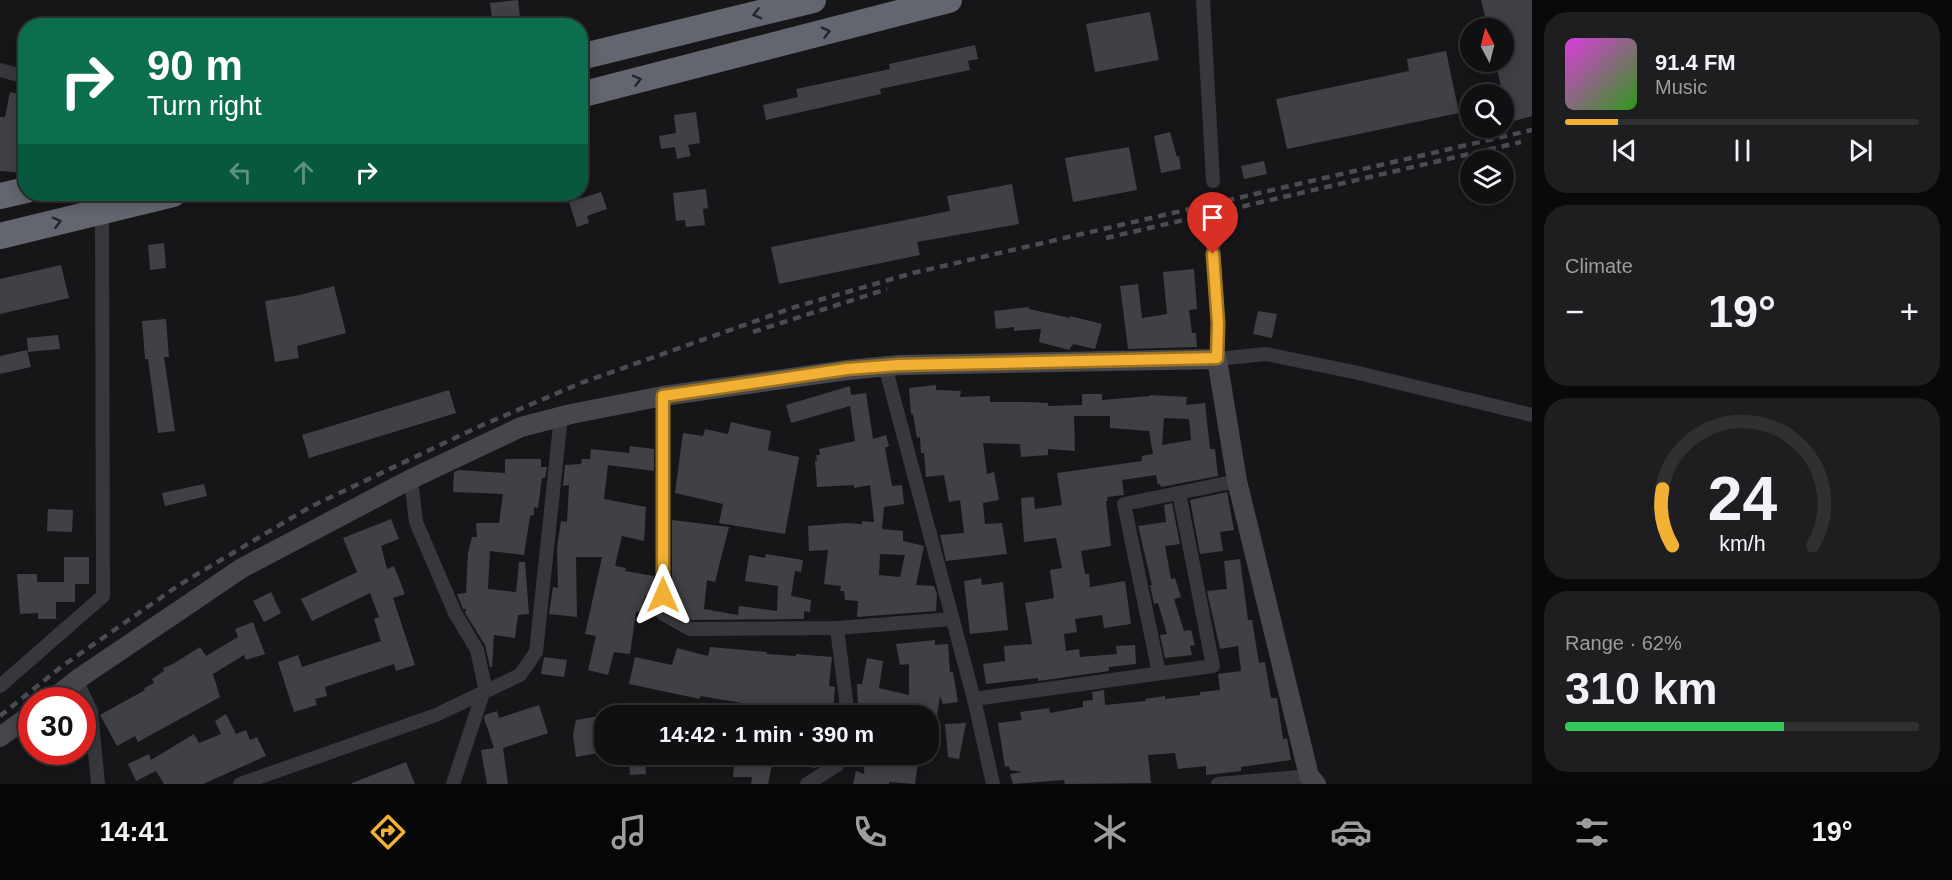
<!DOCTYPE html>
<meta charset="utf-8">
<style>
:root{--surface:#101012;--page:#1e1e20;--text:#f1f3f6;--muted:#9c9d9f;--line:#303032;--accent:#f2b134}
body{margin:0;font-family:Helvetica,sans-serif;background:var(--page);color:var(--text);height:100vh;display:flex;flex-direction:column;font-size:22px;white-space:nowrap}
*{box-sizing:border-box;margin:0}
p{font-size:20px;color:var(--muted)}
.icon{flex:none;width:33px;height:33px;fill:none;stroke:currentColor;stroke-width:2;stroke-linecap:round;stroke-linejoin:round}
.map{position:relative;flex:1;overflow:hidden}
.drawer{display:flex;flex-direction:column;gap:12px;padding:12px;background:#09090a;width:420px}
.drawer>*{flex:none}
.top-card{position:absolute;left:18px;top:18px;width:570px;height:183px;border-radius:24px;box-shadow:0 3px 15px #0003,0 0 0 2px var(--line);background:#0b6e4f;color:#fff;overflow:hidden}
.needle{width:39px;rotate:353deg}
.fabs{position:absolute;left:1460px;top:18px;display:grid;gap:12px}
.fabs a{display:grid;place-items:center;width:54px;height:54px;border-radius:50%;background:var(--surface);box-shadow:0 3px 15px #0003,0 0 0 2px var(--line);font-size:30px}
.speed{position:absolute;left:18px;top:687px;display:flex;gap:12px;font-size:30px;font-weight:700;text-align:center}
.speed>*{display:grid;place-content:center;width:78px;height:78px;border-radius:50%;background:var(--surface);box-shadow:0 3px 15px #0003,0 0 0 2px var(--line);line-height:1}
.speed .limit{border:9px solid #d22;background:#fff;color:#111}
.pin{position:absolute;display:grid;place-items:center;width:51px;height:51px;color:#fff;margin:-62px -26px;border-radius:50% 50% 50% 0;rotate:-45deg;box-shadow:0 0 6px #0007}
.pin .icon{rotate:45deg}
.me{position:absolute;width:66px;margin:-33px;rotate:0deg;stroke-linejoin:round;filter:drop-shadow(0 0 4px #0008)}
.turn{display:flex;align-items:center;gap:21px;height:126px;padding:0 30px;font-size:27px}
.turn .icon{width:78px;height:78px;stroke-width:2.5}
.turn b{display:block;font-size:42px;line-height:51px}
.lanes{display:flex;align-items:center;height:57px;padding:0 30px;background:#0003;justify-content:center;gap:30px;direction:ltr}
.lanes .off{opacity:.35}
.big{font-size:45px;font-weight:800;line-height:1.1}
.drawer .card{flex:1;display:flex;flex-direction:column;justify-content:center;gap:9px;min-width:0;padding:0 21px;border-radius:24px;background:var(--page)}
.drawer .dial{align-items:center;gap:0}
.dial svg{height:156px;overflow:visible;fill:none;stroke:var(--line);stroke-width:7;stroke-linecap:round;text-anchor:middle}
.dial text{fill:var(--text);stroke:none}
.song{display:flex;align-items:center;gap:18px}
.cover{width:72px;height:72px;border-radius:9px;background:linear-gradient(135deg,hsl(300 70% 55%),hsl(110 70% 35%))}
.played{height:6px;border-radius:3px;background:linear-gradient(90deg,var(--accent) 15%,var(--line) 15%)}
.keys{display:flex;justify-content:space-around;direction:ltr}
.heat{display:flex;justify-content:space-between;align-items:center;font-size:33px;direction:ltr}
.charge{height:9px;border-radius:4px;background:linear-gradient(90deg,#34c759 62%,var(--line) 0)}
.trip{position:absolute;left:594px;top:705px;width:345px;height:60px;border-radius:24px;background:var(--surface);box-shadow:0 3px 15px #0003,0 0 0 2px var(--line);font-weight:800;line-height:60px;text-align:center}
.tab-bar{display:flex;height:96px;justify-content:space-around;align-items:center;background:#060607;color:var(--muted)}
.tab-bar .icon{width:42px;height:42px}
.tab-bar .on{color:var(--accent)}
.tab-bar b{font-size:27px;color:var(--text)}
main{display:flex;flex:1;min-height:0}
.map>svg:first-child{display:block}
.building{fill:#404145;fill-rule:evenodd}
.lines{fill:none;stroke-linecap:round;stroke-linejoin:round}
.street{stroke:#37383d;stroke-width:14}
.secondary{stroke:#45474d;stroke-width:20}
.highway{stroke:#63666e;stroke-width:26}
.rail{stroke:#4a4c52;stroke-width:4.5;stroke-dasharray:8 6;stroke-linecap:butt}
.oneway{stroke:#26262a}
.route-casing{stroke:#9d7322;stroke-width:15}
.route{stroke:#f2b134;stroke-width:10}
</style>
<main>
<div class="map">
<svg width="1532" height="784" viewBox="0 0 1532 784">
<rect width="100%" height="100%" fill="#161618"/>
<g class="building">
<polygon points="518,0 521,26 493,26 490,3"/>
<polygon points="1481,0 1532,0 1532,116 1510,122 1495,62 1503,62 1503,28 1488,28"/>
<polygon points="1150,12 1159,60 1095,72 1086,24"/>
<polygon points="975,45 978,59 968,61 970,70 880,89 881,94 766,120 763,105 798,97 796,89 890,69 889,64"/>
<polygon points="1446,51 1459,113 1287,149 1276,99 1409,71 1407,59"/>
<polygon points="10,92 26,96 26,173 0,171 0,117 5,117"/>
<polygon points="696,112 700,143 688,145 691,156 677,159 675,147 661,149 659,136 676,133 674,115"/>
<polygon points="1170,132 1177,157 1179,156 1181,169 1161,173 1154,136"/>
<polygon points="1129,147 1137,190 1073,202 1065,158"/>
<polygon points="1264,161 1267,174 1244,179 1241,166"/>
<polygon points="1012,184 1019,224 917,242 920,255 779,284 771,247 950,211 947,196"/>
<polygon points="706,189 708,208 703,209 705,225 686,227 685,220 676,221 673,193"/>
<polygon points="601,192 607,209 587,216 589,223 577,227 569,202"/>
<polygon points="164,243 166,268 150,270 148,245"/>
<polygon points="61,265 69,298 0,314 0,279"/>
<polygon points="1194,269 1197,309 1189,310 1192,333 1196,333 1197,347 1128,349 1120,286 1138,284 1142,318 1167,314 1163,272"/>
<polygon points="334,286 346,333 297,346 299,358 275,362 265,301 300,295"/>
<polygon points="1029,307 1029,309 1070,318 1070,316 1102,324 1095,349 1073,344 1069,350 1039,342 1041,329 1014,331 1014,327 996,329 994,311"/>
<polygon points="1258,311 1277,314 1272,338 1253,334"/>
<polygon points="166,319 169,357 164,357 175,431 158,433 148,359 145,359 142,321"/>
<polygon points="58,335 60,349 28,352 27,338"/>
<polygon points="27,350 31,367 0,374 0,356"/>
<path d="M936,385V390L961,391L960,397L990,396V402H1029L1048,403V406L1082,405V394H1102V400L1150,396V395L1187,397L1186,405L1205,403L1210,449H1215L1218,476L1161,487L1160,484L1158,485L1156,475L1122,480L1124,495L1107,497L1108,501H1106L1111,546L1081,551L1085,574H1089L1090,587L1125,581L1131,624L1104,628L1102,615L1075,619L1077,632L1064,634L1066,651L1079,649L1080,657L1117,654L1116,646L1135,645L1136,664L1109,667V671L1038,681V678L986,684L983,664L1005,661L1004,646L1032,644L1025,603L1054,598L1050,570L1062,568L1056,538L1024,542L1021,498L1034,497L1035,509L1062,505L1057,473L1142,461V456L1153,454L1149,431L1110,428V416H1074L1075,451L1048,449V455L1021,457L1020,444L983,443L987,474L994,472L999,500L983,503L985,524L1002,523L1007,554L946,561L940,535L964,533L960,500L949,502L944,475L926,477L924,453H921L920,437L917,438L913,414H911L909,388ZM1164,418L1189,419L1191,440L1162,445Z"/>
<path d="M850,386L851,395L866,393L873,439L886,435L889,446L885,448L892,486L902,485L904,504L884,507L882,529L903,531V541L924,546L916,585L934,586L937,594L936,611L857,617L858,601L845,600L844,591H840L841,586L824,584L828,550L809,551L808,526L846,523L862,524V521L874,522L870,485L854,488V485L817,487L815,461H817L816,455H820L819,449L855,441L850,406L791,423L786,405ZM880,554L905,555L900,577L879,575Z"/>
<polygon points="449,390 456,413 309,458 302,435"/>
<polygon points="731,422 771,431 768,450 799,457 785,534 719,523 723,504 675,493 683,433 703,436 705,429 728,434"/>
<polygon points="630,446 654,449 654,471 608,465 604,499 646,507 644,541 622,536 615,566 626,568 625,571 654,576 654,597 645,596 642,613 636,612 630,654 614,652 608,675 588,670 596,636 585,634 602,557 576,557 577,617 549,614 553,587 558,588 557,547 561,521 567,522 569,485 563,486 565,465 581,464 582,459 590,459 591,449 629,453"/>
<polygon points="505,459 541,459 541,467 547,467 545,478 542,478 538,508 534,507 534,515 530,516 524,555 490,551 488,589 516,592 519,562 525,562 529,614 518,615 515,638 494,635 492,667 490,667 485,645 465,613 466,609 463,609 457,594 466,593 468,553 472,537 477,537 476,523 499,523 503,494 453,492 454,472 458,470 505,473"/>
<polygon points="204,484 207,496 165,506 162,493"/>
<polygon points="1227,492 1234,530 1220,532 1223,551 1200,554 1190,500"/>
<polygon points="1172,503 1180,544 1165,546 1171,579 1175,578 1181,597 1174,599 1184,631 1191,630 1195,645 1190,646 1192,655 1165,658 1160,635 1167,634 1158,603 1154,604 1150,585 1152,585 1138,526 1166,522 1164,505"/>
<polygon points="48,509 73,510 72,532 47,531"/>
<polygon points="391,519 399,539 381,546 387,569 394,566 405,594 393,598 415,665 396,671 394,664 325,687 327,696 315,699 317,705 294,712 278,662 298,655 302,667 381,641 374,619 379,617 370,593 312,621 301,599 357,572 343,538"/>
<polygon points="672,520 729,527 715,582 707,580 704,609 738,615 739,606 777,611 778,586 745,581 749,555 765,558 766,554 803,560 801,572 795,571 791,596 811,600 810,612 804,611 804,619 692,620 677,612 679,601 672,600"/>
<polygon points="64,557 89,557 89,584 75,584 75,602 56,602 56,619 38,619 38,613 20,614 17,574 37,574 37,582 64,582"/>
<polygon points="1240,559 1248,620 1252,620 1259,663 1265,662 1271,698 1277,698 1283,739 1287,738 1291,760 1241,767 1241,771 1206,775 1206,766 1178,769 1175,753 1148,755 1151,783 1065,784 1064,780 1013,784 1010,774 1023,772 1010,770 1009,766 1005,767 998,723 1022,720 1020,712 1049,708 1050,713 1083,707 1083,701 1093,700 1092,692 1104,690 1105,705 1146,701 1145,699 1165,696 1165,699 1200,695 1200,692 1220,690 1218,674 1241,671 1238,646 1220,649 1207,591 1227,589 1224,561"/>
<polygon points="981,578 982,585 1003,582 1008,630 970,634 964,581"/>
<polygon points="271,592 281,613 264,622 253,601"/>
<polygon points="253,622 265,654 246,660 244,655 213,674 220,697 138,742 135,736 117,746 100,715 145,690 144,688 154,683 152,679 164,671 163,668 173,664 200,647 206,656 238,637 235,629"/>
<polygon points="935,640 935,645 948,644 950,672 953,672 958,702 943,704 940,696 937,716 887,716 867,710 868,706 858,707 857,684 862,684 867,658 883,661 879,688 909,695 909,664 900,665 896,644"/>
<polygon points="710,647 767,652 767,654 796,656 796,654 832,657 829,686 835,687 833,710 826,709 826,716 782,713 781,716 746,716 748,704 700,696 700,699 629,684 635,657 672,665 677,648 708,656"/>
<polygon points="544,657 567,660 564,677 541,674"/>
<polygon points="539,705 548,733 503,748 508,784 487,784 481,750 494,748 484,718 485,715 497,711 499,718"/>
<polygon points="226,714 236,734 246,730 250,740 257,737 266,756 203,784 164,784 156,771 136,781 128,764 149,754 151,760 194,734 199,743 221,734 215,721"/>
<polygon points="599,716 604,752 576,757 573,735 576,720"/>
<polygon points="966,723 959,759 948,757 945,724"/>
<polygon points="628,754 644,754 646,774 630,775"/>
<polygon points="735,754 774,754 768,784 751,784 752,777 733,777"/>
<polygon points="776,754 823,754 821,765 815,768 775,760"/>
<polygon points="865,754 919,754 915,784 889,782 889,784 853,784 856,771 864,774"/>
<polygon points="406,762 415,784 352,784 352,783"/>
</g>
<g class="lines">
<g class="street">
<polyline points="1203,0 1213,181"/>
<polyline points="0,70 26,77"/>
<polyline points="1212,232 1218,323 1217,359 1266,354 1354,372 1532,415"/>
<polyline points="885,366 974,699 993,784"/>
<polyline points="663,396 663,614 690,629 837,628 952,619"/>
<polyline points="411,479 416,522 455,613 477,650 485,687 453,784"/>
<polyline points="837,628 848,716"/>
<polyline points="1159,673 1124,504 1237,481"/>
<polyline points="77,682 91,711 98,784"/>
<polyline points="0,686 103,596 102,211"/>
<polyline points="974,699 1213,666 1179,493"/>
<polyline points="240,784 436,715 520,675 536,652 561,416"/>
<polyline points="807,784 837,765 842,754"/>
<polyline points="1218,784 1309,776"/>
</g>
<g class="secondary">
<polyline points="51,700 81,677 242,568 411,479 521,427 571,414 663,396 847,370 899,365 1217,359 1237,481 1309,776 1316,784"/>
<polyline points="0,737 32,714"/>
</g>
<g class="highway">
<polyline points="580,57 813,0"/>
<polyline points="580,95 949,0"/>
<polyline points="0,196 26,190"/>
<polyline points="0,236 173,194"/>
</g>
<g class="rail">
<polyline points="1106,238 1521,142"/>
<polyline points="753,332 887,289"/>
<polyline points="0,716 61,667 179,585 310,507 478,427 581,383 795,307 913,273 1532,130"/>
</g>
</g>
<defs><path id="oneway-chevron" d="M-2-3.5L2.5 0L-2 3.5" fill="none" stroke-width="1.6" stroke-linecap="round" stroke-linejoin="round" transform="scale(1.5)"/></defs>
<g class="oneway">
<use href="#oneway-chevron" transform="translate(757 14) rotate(166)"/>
<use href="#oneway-chevron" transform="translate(826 32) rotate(-14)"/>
<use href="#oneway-chevron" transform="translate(637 80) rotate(-14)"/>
<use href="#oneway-chevron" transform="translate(57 222) rotate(-14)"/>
</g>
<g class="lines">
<g class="route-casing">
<polyline id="route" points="663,595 663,396 847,369 899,365 1217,358 1218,323 1213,254"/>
</g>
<use href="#route" class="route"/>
</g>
</svg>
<div class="fabs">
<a><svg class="needle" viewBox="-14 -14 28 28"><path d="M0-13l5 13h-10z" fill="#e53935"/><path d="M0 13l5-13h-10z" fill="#9c9d9f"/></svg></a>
<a><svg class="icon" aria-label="search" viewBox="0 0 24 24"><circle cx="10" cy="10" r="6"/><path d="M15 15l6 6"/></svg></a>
<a><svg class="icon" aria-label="layers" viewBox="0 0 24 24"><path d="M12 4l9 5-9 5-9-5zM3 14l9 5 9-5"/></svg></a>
</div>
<div class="speed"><div class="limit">30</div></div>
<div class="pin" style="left:1213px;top:254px;background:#d93025"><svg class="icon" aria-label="arrive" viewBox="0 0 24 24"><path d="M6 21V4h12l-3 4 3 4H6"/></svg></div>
<svg class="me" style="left:663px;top:595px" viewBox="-20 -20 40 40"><path d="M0-17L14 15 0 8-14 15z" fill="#f2b134" stroke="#fff" stroke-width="4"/></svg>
<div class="trip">14:42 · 1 min · 390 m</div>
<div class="top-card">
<div class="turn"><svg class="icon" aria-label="right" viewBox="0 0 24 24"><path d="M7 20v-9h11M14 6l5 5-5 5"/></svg><div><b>90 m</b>Turn right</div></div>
<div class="lanes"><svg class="icon off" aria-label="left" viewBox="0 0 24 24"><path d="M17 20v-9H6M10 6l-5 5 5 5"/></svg><svg class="icon off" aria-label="ahead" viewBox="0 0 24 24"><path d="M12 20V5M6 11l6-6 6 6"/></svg><svg class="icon" aria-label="right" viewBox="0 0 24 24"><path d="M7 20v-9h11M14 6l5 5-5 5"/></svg></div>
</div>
</div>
<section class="drawer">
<div class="card">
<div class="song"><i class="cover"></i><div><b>91.4 FM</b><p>Music</p></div></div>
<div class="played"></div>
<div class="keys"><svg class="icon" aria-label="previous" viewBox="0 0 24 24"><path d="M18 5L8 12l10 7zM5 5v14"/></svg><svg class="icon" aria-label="pause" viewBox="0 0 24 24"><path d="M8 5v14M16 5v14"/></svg><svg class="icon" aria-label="next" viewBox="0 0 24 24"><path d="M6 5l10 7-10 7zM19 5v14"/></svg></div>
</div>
<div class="card"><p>Climate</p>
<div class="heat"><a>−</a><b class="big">19°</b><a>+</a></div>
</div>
<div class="card dial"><svg viewBox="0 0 100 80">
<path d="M14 69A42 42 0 1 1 86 69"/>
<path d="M14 69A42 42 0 0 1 9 40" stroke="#f2b134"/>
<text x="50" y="56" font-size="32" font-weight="700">24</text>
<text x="50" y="72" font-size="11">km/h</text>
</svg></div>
<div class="card"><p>Range · 62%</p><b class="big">310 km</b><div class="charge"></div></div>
</section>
</main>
<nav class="tab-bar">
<b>14:41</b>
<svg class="icon on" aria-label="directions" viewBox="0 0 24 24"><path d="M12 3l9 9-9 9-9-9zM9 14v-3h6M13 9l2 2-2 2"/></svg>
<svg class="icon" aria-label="music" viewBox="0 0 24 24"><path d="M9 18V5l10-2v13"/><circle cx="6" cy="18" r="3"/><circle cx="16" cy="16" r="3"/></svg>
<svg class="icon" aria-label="phone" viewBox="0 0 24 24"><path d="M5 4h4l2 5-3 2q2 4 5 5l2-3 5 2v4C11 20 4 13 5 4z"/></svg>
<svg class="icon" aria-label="climate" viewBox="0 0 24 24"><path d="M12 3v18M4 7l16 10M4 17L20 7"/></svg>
<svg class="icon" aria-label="car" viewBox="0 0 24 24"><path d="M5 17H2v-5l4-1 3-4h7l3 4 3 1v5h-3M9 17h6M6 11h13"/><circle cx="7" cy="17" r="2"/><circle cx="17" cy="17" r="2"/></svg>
<svg class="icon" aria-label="filters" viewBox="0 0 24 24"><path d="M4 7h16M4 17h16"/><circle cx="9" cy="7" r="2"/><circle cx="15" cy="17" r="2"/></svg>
<b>19°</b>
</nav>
